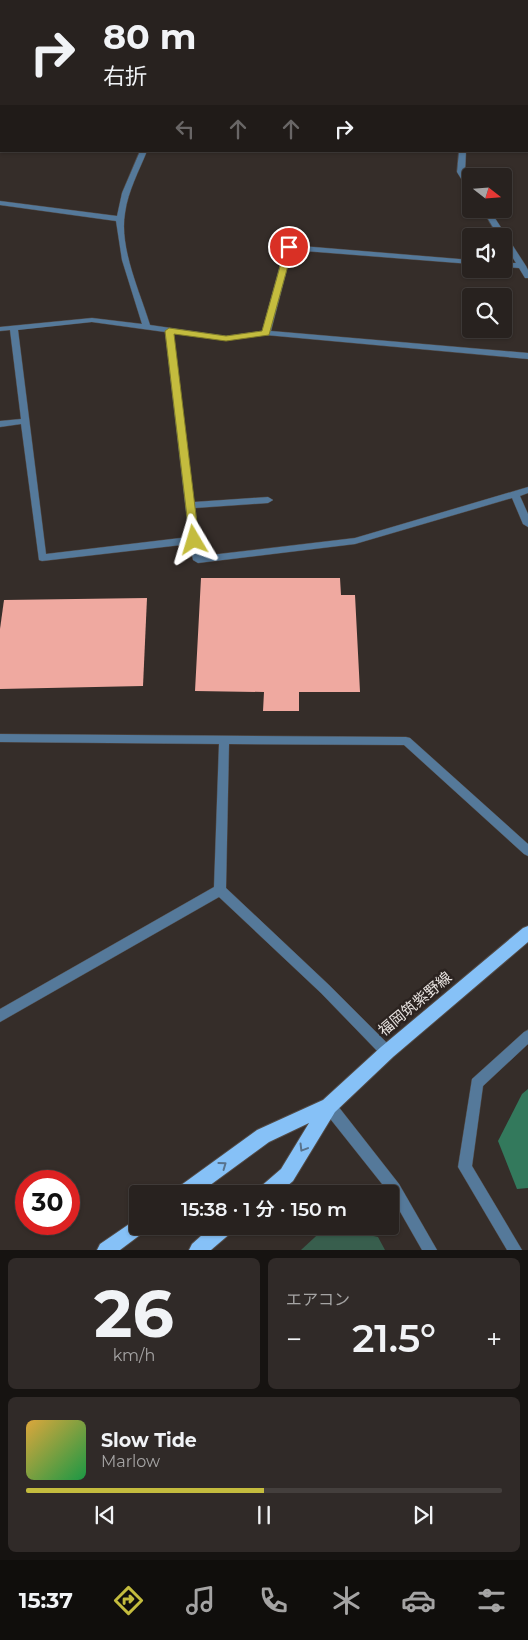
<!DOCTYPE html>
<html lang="ja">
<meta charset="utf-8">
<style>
:root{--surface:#28221f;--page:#302a28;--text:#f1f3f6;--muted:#a5a4a4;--line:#443f3d;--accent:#c4bc3e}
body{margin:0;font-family:Montserrat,"Noto Sans JP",sans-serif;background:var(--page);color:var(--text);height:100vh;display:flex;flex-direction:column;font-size:19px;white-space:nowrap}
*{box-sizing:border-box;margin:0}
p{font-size:16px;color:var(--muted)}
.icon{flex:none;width:28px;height:28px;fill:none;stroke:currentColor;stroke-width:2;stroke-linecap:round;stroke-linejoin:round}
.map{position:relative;height:1250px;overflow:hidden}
.sheet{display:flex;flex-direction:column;gap:8px;padding:8px;background:#161311;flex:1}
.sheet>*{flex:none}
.hud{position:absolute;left:0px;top:0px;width:529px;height:152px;box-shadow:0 1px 4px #0004,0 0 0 1px var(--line);background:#28221f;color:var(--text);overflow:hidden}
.needle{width:32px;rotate:107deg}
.fabs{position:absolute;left:462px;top:168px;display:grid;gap:10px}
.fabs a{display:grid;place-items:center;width:50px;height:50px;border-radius:5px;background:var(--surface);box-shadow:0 1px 4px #0004,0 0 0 1px var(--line);font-size:25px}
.speed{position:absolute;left:15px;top:1170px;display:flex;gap:10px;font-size:25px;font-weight:700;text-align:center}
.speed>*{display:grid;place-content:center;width:65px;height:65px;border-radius:50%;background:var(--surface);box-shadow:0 1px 4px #0004,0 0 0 1px var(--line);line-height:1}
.speed .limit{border:8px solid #d22;background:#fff;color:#111}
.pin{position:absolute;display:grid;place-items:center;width:42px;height:42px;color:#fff;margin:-21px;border:2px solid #fff;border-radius:50%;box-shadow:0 1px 5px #0007}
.me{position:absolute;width:55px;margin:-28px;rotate:353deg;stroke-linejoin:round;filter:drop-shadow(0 0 4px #0008)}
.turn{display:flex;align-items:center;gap:18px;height:105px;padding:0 20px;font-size:22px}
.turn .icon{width:65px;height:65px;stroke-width:2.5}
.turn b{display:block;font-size:35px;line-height:42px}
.lanes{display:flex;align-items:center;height:48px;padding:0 20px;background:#0003;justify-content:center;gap:25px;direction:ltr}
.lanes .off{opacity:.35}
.big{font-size:38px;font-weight:600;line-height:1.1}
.sheet .widget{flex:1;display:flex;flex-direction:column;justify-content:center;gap:8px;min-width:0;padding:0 18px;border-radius:8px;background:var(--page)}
.sheet .dial{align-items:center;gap:0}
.dial b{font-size:65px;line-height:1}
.song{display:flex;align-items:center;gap:15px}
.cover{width:60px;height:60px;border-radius:8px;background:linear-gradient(135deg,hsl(40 70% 55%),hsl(140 70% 35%))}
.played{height:5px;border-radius:2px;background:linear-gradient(90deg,var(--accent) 50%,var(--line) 50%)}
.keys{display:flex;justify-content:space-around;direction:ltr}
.heat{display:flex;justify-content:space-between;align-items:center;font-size:28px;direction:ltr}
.sheet .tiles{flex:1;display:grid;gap:8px;grid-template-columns:1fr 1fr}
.widget:last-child{grid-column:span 2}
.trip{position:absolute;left:129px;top:1185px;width:270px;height:50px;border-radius:5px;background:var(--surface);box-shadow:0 1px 4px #0004,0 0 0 1px var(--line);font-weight:600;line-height:50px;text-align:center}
.tab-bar{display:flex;height:80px;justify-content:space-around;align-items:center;background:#100e0c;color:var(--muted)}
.tab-bar .icon{width:35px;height:35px}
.tab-bar .on{color:var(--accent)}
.tab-bar b{font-size:22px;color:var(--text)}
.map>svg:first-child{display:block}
.green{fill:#385e4d}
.forest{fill:#33795c}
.building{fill:#efa9a0}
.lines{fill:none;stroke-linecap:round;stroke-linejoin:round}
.service-casing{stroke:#524a46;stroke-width:1}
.minor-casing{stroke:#524a46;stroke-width:1}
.tertiary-casing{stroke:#524a46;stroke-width:1}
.primary-casing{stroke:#524a46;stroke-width:2}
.service{fill:#55799a;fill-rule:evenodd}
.minor{fill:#55799a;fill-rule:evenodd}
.tertiary{fill:#55799a;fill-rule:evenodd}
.primary{fill:#86c1f7;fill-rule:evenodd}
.oneway{stroke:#58728c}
.route{fill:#c4bc3e;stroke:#7f7a28}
.labels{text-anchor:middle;stroke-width:5;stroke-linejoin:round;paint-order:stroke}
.near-street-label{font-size:15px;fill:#e8e3e0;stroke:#2b2320}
</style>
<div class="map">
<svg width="528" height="1250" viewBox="0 0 528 1250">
<rect width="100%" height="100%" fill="#352d29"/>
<polygon class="green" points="327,1226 378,1237 385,1250 301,1250"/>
<polygon class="forest" points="528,1089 528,1188 517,1189 498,1141 522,1094"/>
<g class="building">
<polygon points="201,578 340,578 341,595 355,595 360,692 299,692 299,711 263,711 264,692 195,691"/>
<polygon points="147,598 143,686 0,689 0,629 4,600"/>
</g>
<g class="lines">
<g class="service-casing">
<polygon id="service" points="528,1030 528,1044 483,1086 472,1166 522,1250 507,1250 458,1167 472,1079 524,1032"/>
</g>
<g class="minor-casing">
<g id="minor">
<polygon points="224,0 233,0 234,1 225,1"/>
<rect x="0" y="66" width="1" height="4"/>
<rect x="0" y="129" width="1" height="4"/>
<path d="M140,151H147C139,171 128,191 125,213C119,248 140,292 150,325L226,336L262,331L285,247L289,245L471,260V264L292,250L271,331L528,353V359L266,335L226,340L173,333L194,502L268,497L273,500L268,503L195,508L202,556L355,538L528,487V493L520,496L528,514V527L523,524L512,498L355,544L198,563L193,560L190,544L42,561L39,560L21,424L0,427V421L21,419L10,330L0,331V327L92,318L142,324L122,260L116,221L0,205V201L117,216L122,193ZM92,322L165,332L189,537L46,554L18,330Z"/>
<polygon points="459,151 466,151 465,172 471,183 471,190 468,190 457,172"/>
<polygon points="482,209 489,209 526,266 528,270 528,278 525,278 519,268 504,267 504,263 516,263 504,244 504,236 498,236"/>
<polygon points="0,734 406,737 410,738 528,844 528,856 524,854 404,745 229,744 226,888 329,985 392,1048 393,1052 392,1056 387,1058 382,1056 321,993 219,897 0,1022 0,1009 214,887 219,744 0,742"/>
</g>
</g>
<g class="tertiary-casing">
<polygon id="tertiary" points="329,1100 334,1101 399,1184 437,1250 422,1250 390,1194 324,1111 322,1106 324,1101"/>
</g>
<g class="primary-casing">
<g id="primary">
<polygon points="528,926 528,942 393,1057 335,1112 293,1181 278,1194 257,1194 259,1188 281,1169 309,1123 269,1142 198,1194 175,1194 177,1188 257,1130 323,1100 381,1047 523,928"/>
<polygon points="138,1218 138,1226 147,1226 144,1232 120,1250 97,1250 100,1244"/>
<polygon points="212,1226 235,1226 232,1232 211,1250 189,1250 192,1244"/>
</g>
</g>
<use href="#service" class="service"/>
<use href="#minor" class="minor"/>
<use href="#tertiary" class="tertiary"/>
<use href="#primary" class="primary"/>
</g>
<defs><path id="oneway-chevron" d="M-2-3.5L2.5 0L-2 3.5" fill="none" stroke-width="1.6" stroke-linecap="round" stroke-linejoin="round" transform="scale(1.25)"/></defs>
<g class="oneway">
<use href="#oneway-chevron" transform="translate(303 1148) rotate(121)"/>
<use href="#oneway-chevron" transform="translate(223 1165) rotate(-36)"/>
</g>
<polygon class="route" points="286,245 293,247 269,335 226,341 174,334 199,540 194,543 190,542 165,331 169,328 226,336 262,331"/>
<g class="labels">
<g class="near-street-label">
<text transform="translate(415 1004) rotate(-40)" y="5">福岡筑紫野線</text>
</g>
</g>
</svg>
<div class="fabs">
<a><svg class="needle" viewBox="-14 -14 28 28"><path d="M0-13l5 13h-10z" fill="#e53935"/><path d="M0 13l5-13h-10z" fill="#a5a4a4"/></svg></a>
<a><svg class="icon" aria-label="sound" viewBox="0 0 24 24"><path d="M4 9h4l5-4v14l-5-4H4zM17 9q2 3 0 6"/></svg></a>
<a><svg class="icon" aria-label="search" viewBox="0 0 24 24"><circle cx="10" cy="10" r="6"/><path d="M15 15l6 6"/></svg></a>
</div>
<div class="speed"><div class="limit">30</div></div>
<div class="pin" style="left:289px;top:247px;background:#d93025"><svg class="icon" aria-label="arrive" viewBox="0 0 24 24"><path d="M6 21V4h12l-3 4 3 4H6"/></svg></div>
<svg class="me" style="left:194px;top:540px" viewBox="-20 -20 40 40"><path d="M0-17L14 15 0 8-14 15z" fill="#c4bc3e" stroke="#fff" stroke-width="4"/></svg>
<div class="trip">15:38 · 1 分 · 150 m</div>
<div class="hud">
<div class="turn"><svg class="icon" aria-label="right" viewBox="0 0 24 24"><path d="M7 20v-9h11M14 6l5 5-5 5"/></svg><div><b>80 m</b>右折</div></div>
<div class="lanes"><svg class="icon off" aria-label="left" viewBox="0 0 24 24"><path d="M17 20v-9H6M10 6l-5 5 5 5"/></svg><svg class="icon off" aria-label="ahead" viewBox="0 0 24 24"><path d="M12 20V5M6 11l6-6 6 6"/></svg><svg class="icon off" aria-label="ahead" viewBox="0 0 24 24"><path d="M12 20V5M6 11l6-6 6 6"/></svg><svg class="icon" aria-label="right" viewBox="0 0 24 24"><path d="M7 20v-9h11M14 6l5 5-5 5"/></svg></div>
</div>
</div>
<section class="sheet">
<div class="tiles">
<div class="widget dial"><b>26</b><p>km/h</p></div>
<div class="widget"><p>エアコン</p>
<div class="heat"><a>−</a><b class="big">21.5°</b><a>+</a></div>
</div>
<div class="widget">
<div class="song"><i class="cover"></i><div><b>Slow Tide</b><p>Marlow</p></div></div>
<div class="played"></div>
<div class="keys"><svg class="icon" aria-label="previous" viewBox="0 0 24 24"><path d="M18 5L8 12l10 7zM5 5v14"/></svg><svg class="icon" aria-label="pause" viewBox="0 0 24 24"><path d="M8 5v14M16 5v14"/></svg><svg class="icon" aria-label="next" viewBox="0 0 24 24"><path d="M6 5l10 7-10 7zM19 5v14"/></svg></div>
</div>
</div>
</section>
<nav class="tab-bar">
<b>15:37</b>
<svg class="icon on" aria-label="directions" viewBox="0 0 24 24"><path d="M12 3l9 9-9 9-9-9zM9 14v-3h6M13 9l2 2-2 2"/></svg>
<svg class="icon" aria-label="music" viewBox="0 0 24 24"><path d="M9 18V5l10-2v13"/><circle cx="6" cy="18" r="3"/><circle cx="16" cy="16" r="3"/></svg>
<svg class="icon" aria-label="phone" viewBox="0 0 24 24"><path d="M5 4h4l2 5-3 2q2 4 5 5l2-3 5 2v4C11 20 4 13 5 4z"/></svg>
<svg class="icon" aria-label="climate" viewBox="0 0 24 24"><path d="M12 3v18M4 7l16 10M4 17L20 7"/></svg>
<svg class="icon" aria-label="car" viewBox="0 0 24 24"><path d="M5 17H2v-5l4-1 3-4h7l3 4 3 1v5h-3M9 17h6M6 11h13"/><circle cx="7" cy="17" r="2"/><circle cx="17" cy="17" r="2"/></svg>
<svg class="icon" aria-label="filters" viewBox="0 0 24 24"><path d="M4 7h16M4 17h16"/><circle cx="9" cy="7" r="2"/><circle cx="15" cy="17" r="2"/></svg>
</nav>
